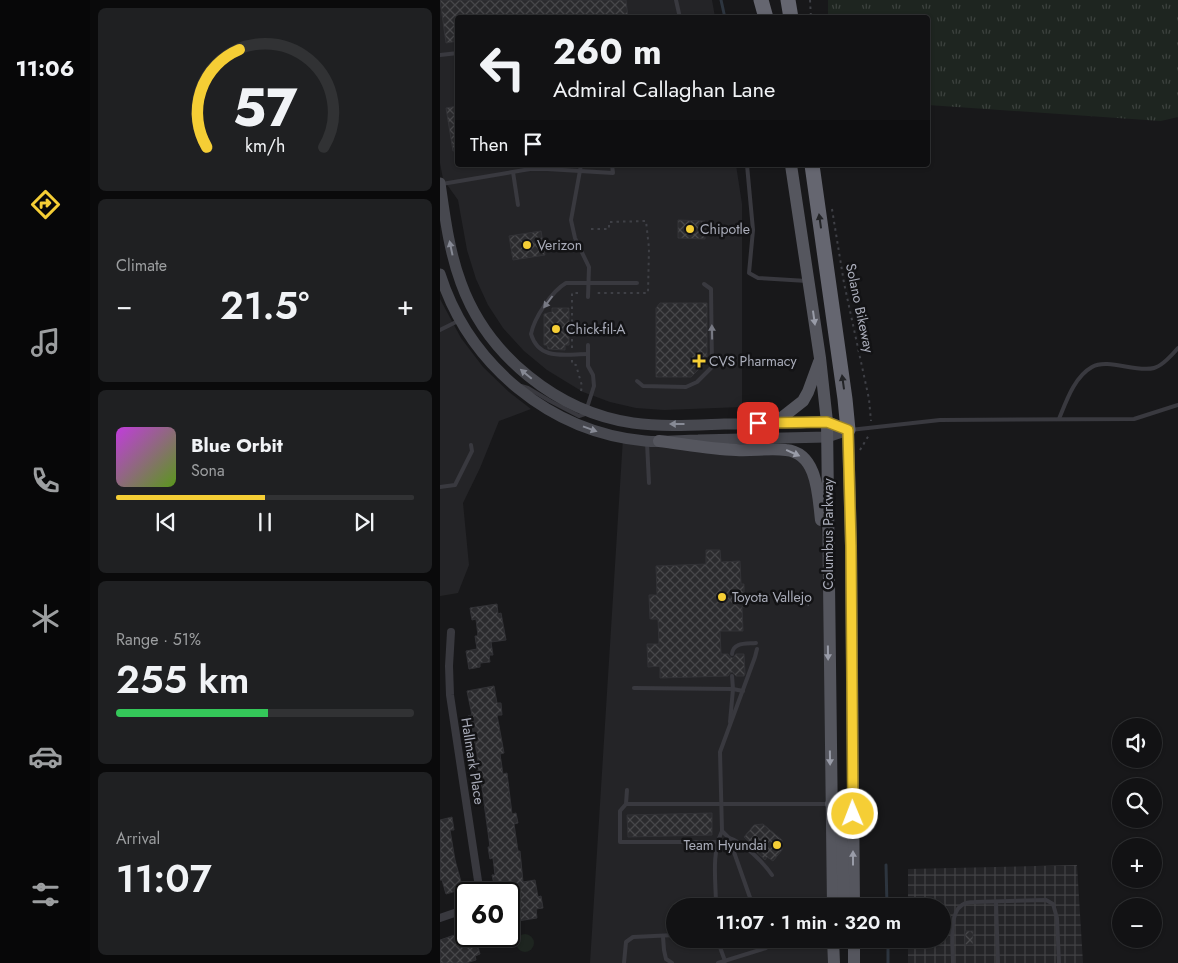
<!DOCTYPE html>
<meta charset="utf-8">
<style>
:root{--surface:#121214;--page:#1f2022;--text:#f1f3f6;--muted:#9c9ea0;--line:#313234;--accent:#f5ce35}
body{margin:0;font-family:Jost,sans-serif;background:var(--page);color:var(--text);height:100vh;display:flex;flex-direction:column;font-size:19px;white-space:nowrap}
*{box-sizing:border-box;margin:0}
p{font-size:16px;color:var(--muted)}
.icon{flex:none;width:28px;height:28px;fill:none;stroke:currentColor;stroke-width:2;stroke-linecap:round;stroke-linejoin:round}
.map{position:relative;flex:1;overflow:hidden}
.side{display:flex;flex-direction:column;gap:8px;padding:8px;background:#0a0a0b;width:350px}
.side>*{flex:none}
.guide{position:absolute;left:15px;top:15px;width:475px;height:152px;border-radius:5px;box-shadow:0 1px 4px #0004,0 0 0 1px var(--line);background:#121214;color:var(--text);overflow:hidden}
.buttons{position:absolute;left:672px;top:718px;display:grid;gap:10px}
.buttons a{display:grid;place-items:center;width:50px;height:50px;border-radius:50%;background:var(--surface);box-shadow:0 1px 4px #0004,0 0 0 1px var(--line);font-size:25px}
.speed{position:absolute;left:15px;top:882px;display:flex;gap:10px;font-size:25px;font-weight:700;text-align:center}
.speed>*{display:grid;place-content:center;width:65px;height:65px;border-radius:50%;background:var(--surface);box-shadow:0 1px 4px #0004,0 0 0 1px var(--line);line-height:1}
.speed .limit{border:2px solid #111;border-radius:8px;background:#fff;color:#111}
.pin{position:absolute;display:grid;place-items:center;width:42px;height:42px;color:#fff;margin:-21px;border-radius:10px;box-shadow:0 2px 8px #0006}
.me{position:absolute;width:55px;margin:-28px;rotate:359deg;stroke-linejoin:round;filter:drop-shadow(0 0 4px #0008)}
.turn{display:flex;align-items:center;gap:18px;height:105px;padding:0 15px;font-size:22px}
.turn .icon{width:65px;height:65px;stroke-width:2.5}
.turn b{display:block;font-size:35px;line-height:42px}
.then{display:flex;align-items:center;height:48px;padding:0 15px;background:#0003;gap:10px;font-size:19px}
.big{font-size:38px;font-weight:600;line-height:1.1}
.side .widget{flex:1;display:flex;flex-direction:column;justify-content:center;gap:8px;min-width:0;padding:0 18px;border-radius:8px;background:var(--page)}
.side .dial{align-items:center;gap:0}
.dial svg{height:130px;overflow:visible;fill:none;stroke:var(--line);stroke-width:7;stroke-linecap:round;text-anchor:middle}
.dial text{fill:var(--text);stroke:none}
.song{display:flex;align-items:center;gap:15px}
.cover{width:60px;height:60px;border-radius:8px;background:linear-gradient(135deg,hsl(290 70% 55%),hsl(90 70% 35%))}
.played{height:5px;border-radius:2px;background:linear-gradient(90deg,var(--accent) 50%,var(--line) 50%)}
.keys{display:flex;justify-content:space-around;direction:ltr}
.heat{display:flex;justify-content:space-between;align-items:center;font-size:28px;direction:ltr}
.charge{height:8px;border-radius:4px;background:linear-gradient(90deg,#34c759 51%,var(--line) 0)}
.trip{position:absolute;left:226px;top:898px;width:285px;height:50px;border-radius:25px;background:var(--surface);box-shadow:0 1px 4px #0004,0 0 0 1px var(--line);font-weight:600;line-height:50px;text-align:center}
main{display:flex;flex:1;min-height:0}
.tabs{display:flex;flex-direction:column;width:90px;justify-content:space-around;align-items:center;background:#070708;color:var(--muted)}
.tabs .icon{width:35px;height:35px}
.tabs .on{color:var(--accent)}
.tabs b{font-size:22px;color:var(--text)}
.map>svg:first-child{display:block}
.built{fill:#242427}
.industrial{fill:url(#industrial-grid)}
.grass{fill:url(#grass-tufts)}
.park{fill:#1e2520}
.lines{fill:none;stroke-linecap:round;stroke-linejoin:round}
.stream{stroke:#2d353f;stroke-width:3}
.building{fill:url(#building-cross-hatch);stroke:#323236}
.path{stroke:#3f4046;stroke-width:2;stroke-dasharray:2.5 4;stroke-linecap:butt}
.lane{stroke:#39393f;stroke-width:4}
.street{stroke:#39393f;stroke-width:8}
.secondary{stroke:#47484f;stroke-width:11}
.primary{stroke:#55565e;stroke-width:12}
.highway{stroke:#656670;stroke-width:15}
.oneway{fill:#232427}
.oneway2{fill:#878a95}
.oneway3{fill:#777983}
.oneway4{fill:#999ca8}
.route-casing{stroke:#9f8622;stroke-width:12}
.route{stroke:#f5ce35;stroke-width:9}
.poi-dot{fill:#f5ce35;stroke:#131315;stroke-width:2}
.labels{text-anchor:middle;stroke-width:5;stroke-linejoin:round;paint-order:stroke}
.poi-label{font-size:14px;fill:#aaadba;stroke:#131315;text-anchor:start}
.street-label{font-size:14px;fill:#aaadba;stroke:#131315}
</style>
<main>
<nav class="tabs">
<b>11:06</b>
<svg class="icon on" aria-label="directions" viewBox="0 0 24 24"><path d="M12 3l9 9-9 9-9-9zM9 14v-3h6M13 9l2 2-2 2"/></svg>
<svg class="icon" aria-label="music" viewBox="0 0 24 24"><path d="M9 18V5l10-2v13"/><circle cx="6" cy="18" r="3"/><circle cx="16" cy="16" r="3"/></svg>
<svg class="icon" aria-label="phone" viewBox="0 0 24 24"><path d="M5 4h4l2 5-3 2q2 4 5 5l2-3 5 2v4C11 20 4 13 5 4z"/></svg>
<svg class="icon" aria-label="climate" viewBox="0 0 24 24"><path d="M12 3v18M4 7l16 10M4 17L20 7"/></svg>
<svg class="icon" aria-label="car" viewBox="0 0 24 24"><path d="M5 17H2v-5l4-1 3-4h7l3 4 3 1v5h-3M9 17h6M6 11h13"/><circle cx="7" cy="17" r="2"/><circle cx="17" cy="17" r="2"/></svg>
<svg class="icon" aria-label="filters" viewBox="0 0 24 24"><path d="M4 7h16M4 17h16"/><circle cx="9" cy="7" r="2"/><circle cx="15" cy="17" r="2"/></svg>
</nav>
<section class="side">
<div class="widget dial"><svg viewBox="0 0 100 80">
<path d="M14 69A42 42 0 1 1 86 69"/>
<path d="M14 69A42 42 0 0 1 34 9" stroke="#f5ce35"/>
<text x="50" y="56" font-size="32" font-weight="700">57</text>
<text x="50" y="72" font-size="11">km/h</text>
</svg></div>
<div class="widget"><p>Climate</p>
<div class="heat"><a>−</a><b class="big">21.5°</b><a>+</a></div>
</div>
<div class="widget">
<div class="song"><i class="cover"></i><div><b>Blue Orbit</b><p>Sona</p></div></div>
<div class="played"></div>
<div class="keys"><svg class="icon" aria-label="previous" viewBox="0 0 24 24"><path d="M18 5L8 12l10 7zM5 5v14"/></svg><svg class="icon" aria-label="pause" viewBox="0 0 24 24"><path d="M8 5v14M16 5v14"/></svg><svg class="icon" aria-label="next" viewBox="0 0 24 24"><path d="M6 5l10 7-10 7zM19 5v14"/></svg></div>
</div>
<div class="widget"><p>Range · 51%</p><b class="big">255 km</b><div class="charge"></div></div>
<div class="widget"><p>Arrival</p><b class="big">11:07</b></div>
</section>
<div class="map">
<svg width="738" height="963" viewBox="0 0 738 963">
<defs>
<pattern id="industrial-grid" width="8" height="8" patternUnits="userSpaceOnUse" patternTransform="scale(1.25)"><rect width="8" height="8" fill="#242427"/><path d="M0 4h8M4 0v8" fill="none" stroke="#414144"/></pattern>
<pattern id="grass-tufts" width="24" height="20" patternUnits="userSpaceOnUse" patternTransform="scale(1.25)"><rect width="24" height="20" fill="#1e2520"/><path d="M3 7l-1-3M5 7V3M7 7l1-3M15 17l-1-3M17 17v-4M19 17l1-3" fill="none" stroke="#3c423e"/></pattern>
<pattern id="building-cross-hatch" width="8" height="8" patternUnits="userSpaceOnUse" patternTransform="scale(1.25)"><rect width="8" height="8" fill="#2b2b2e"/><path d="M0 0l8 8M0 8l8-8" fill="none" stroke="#47474a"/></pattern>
</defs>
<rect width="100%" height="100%" fill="#18181a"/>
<g class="built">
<polygon points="0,0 272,0 275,17 18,18 18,165 296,165 302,204 302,407 224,410 196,408 170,402 143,392 107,370 84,351 63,328 48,305 36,279 27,250 18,200 3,179 0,163"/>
<polygon points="0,299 21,338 43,367 69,392 91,409 59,421 40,468 23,503 29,565 18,593 0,596"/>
<polygon points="183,438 346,450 367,463 379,504 388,605 393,906 235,906 235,939 393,939 394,963 150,963"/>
</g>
<polygon class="industrial" points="637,865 643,963 468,963 468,939 502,939 502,906 468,906 468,869"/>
<polygon class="grass" points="388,0 738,0 738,117 721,121 488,105 488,18 388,17"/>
<circle class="park" cx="85" cy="943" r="9"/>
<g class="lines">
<g class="stream">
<polyline points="281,0 285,18"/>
<polyline points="446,865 447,906"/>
<polyline points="448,939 448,963"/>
</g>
</g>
<g class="building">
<polygon points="0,0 186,0 188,18 18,18 18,41 6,43"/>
<polygon points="18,106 18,150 13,151 6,108"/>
<polygon points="238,220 265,221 265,239 238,238"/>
<polygon points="101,231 105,255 73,260 69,236"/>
<polygon points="220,303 267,303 267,361 251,377 216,377 216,308"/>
<polygon points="112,308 129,308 129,345 125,345 125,350 108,349 107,345 104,345 104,314 112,312"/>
<polygon points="266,550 280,550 281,562 300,561 301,584 304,584 304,590 305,607 302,607 303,631 280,631 281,654 288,654 290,657 293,658 296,654 304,654 305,674 304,676 296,676 292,672 290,673 288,676 220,678 220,666 208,667 207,644 219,644 218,619 210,619 209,595 217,595 216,566 266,564"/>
<polygon points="57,604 58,614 61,613 66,640 51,642 53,655 49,655 50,662 40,663 40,667 29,669 26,651 37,649 35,636 38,636 36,619 32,620 30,608"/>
<polygon points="54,686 57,703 61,703 62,715 57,715 64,753 60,754 63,774 67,773 72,814 76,813 78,823 74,824 78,851 80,851 83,882 95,880 98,897 101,896 103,908 96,909 97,918 71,922 70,909 72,909 67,882 54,884 52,875 55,875 53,858 50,859 48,847 50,847 41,781 38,781 36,769 38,769 37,754 32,727 29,727 28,716 32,715 27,691"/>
<polygon points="272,813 272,835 188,837 187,815"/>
<polygon points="12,817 14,830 10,830 15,860 23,889 6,894 2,880 0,880 0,820"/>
<polygon points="323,824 342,840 342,850 333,861 327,857 325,860 310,846 312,844 304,837 314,825"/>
<polygon points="26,931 26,936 35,936 40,954 35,956 36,960 26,963 0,963 0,940"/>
<rect x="525" y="931" width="8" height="14"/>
</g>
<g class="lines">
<g class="path">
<polyline points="370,0 371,18"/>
<polyline points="392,209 404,283 429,399 431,421"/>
<polyline points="151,229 169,229 169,222 206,221 209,248 208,293 154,293"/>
<polyline points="132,348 132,293 142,293"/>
<polyline points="132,360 132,364 136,365 142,386 141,391"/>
<polyline points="420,450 429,435"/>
<polyline points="308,596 361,594 361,606 369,605"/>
</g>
<g class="lane">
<polyline points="236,0 240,18"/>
<polyline points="0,55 18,53"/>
<polyline points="141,165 131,220 135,238 149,267 148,297"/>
<polyline points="307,165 313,230 309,273 318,278 367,281"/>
<polyline points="73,172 78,205"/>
<polyline points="2,184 90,169 107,169 173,173 172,165"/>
<polyline points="0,330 18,321"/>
<path d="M148,354C125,354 99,361 91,334C94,318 112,291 126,283H197"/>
<polyline points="197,381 203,386 246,387 257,382 272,367 271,289 264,284"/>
<polyline points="81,386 88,388 110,401 139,416 145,414 154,386 153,375 148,366 148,345"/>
<path d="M619,419C626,402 634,377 652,367C668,358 696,373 714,368C722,366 732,355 738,348"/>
<polyline points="410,430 500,420 694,419 738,405"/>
<polyline points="207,443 209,483"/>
<polyline points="0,487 15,485 32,451 31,445"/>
<path d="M292,654C293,642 306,644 316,643"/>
<polyline points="194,688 293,689 303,691"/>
<polyline points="290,722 293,689 292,676"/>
<polyline points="187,790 186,804 180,811 180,842 277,842"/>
<polyline points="186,804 389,804"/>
<path d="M289,838C303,842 324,863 332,875"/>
<polyline points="556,902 558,963"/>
<path d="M276,906C276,882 271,854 282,831"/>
<polyline points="313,906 289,838 282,831 280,752 315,657 317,649"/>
<polyline points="223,937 224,950 226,959 232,963"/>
<polyline points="277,939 285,961"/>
<polyline points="184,963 186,942 193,937 235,935"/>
<polyline points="278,963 326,948"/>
<path d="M513,963C513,947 508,914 522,905C525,903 530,902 534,902L606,900L613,904L617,918L619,963"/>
</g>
<g class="street">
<polyline points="11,632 9,666 10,695 40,894"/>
<polyline points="0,918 26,909"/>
</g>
<g class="secondary">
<path d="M0,183C5,217 9,251 21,283C47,355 117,412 193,423C223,427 254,425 284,424C308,424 332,423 356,423C366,423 377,420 387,422C394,423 401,428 408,430"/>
<path d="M0,274C29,365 110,432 205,441C223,443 241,440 258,440C301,439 344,438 387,437L408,430"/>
</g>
<g class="primary">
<polyline points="351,165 380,358 387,422 393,906"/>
<polyline points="335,423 363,401 368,392 379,362"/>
<polyline points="408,430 411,546 414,906"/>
<path d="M219,441C244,444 270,449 296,450C313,451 330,448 346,450C378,453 378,496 381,520"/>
<polyline points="391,804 397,805 401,812 404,906"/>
<polyline points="393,939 394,963"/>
<polyline points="414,939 414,963"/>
</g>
<g class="highway">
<polyline points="321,0 326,18"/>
<polyline points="348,0 351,18"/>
<polyline points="372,165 405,399 408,430"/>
</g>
</g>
<defs><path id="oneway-solid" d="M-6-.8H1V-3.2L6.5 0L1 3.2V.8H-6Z" transform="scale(1.25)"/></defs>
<g class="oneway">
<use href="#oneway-solid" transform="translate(380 221) rotate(-98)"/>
<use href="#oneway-solid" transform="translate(403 382) rotate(-98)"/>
</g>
<g class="oneway2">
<use href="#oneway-solid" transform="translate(11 248) rotate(-102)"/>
<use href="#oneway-solid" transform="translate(86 374) rotate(-140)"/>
<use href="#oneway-solid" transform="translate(237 424) rotate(-180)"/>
<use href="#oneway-solid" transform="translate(150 429) rotate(20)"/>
</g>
<g class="oneway3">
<use href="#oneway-solid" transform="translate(108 302) rotate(127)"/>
<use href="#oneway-solid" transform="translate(272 332) rotate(-91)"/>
</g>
<g class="oneway4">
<use href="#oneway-solid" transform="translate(374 318) rotate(82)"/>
<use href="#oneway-solid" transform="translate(353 453) rotate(24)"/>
<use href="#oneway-solid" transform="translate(388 653) rotate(89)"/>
<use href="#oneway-solid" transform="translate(390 758) rotate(89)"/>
<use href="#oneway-solid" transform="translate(413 858) rotate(-90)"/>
</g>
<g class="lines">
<g class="route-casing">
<polyline id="route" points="318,423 387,422 408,430 411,546 413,814"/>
</g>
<use href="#route" class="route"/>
</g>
<g class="poi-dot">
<circle cx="250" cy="229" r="5"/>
<circle cx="87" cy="245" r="5"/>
<circle cx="116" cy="329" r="5"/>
<path d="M256.5 353.5h5v5h5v5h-5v5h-5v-5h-5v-5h5z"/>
<circle cx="282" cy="597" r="5"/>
<circle cx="337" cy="845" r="5"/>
</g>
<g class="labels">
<g class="poi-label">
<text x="260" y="234">Chipotle</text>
<text x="97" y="250">Verizon</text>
<text x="126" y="334">Chick-fil-A</text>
<text x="269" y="366">CVS Pharmacy</text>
<text x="292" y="602">Toyota Vallejo</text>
<text x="327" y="850" text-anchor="end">Team Hyundai</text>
</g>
<g class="street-label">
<text transform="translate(420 308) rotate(78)" y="5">Solano Bikeway</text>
<text transform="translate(388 534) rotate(-90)" y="5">Columbus Parkway</text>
<text transform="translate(33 761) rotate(81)" y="5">Hallmark Place</text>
</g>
</g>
</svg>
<div class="buttons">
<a><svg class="icon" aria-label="sound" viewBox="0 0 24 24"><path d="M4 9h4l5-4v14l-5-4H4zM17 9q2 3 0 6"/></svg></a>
<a><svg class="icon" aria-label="search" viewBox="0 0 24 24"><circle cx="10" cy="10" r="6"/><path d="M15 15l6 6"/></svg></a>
<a>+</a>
<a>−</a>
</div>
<div class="speed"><div class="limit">60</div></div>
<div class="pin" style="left:318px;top:423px;background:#d93025"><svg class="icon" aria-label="arrive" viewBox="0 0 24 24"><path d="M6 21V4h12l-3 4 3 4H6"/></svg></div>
<svg class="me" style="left:413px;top:814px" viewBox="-20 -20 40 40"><circle r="17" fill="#f5ce35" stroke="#fff" stroke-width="3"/><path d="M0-11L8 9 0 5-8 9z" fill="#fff"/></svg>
<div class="trip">11:07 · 1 min · 320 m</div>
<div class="guide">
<div class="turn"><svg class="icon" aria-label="left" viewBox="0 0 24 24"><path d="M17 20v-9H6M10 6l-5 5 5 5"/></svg><div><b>260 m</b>Admiral Callaghan Lane</div></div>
<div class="then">Then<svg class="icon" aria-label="arrive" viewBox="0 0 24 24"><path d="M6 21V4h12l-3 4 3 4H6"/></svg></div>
</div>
</div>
</main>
